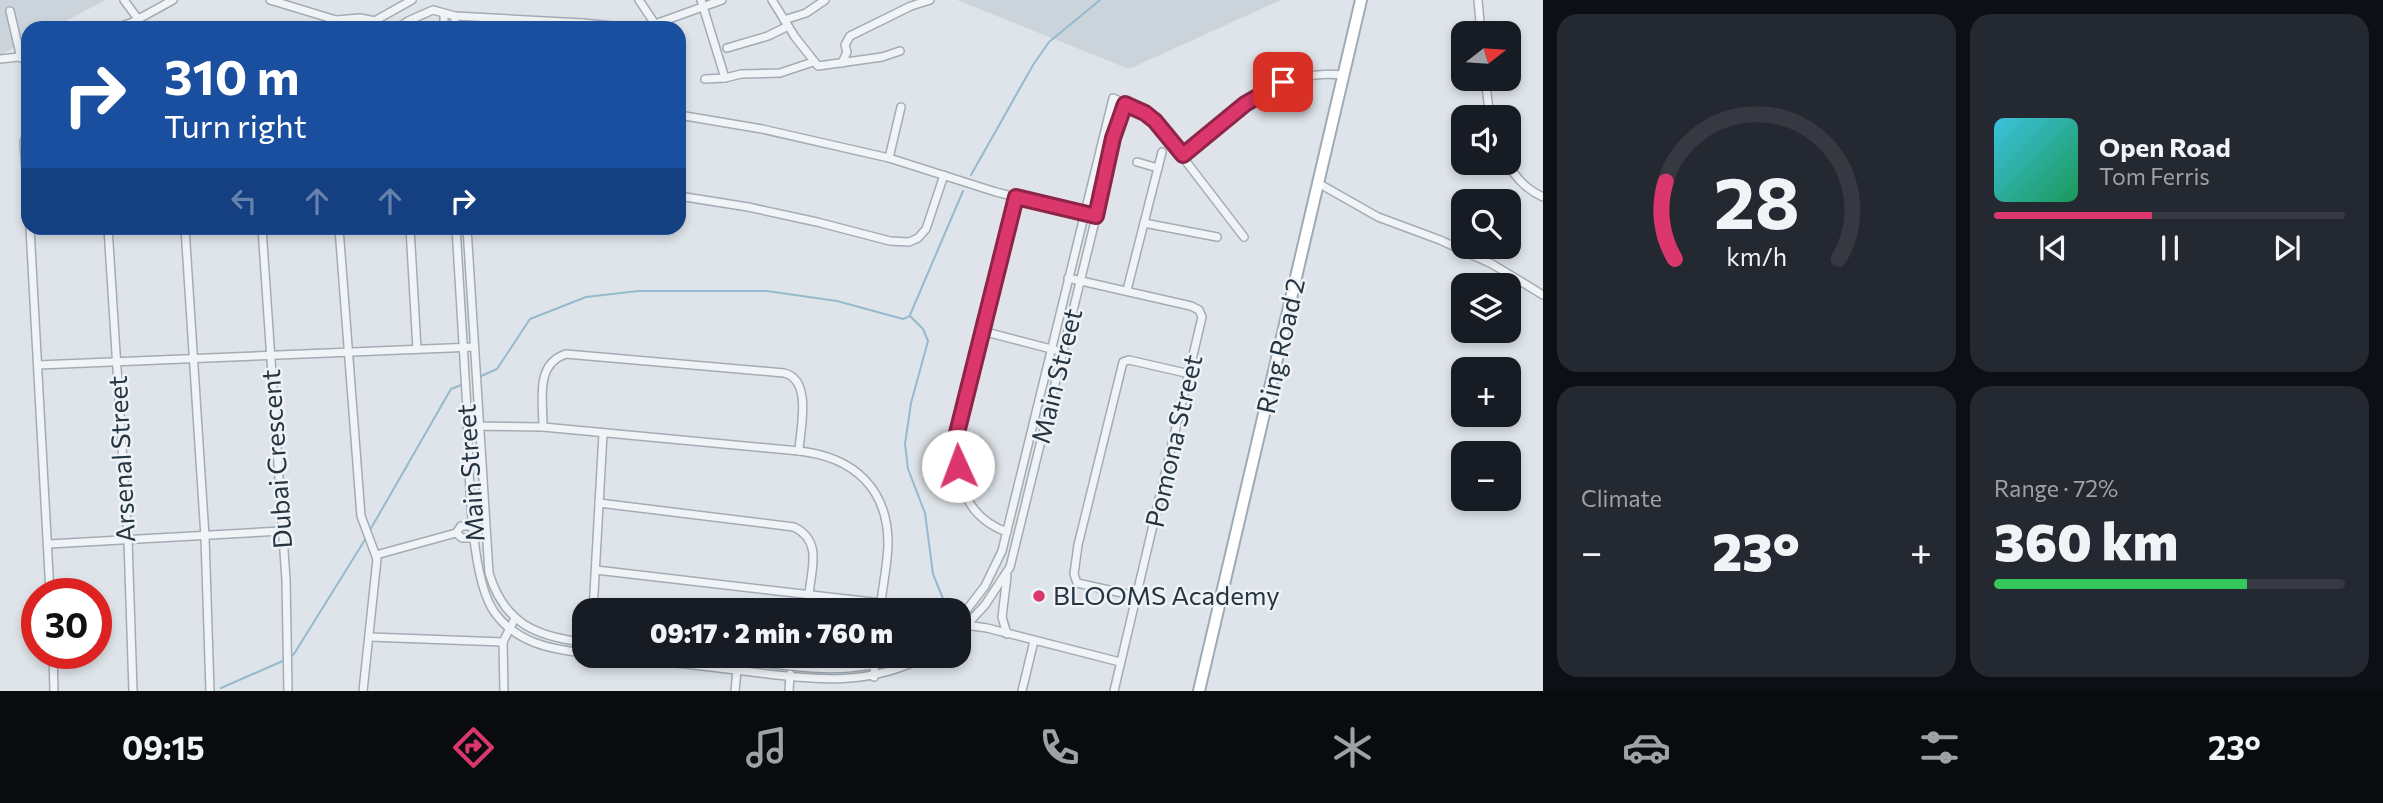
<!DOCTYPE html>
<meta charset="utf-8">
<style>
:root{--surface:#171b24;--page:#242831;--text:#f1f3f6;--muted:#9ea1a6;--line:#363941;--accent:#db376c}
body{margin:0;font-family:Commissioner,sans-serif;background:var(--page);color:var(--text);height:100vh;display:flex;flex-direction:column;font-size:26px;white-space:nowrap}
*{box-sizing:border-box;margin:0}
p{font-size:23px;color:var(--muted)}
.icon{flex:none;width:38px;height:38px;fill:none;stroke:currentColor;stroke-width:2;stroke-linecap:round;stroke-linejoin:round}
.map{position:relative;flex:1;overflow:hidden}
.drawer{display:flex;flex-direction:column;gap:14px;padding:14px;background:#0d0f14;width:840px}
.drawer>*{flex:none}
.hud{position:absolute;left:21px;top:21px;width:665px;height:214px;border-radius:21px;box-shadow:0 4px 10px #0003;background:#1a4fa0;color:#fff;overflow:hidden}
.needle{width:46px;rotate:73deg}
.buttons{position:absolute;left:1451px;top:21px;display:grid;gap:14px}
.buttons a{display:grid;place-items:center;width:70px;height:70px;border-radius:14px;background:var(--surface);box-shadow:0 4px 10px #0003;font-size:35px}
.speed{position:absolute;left:21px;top:578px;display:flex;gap:14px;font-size:35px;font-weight:700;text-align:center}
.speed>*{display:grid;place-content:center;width:91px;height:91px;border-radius:50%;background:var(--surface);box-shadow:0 4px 10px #0003;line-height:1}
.speed .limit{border:10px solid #d22;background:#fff;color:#111}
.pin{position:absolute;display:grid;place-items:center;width:60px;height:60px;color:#fff;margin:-30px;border-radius:14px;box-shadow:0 4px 10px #0006}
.me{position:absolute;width:77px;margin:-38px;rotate:358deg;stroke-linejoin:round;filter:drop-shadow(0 0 5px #0008)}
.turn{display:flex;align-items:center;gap:24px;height:147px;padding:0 28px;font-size:32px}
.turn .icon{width:91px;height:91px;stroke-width:2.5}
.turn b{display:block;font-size:49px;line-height:60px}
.lanes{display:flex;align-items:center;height:66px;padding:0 28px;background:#0003;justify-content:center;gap:35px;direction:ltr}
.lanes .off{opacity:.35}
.big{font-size:52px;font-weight:800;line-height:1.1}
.drawer .card{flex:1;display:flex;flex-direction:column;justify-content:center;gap:10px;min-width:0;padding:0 24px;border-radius:21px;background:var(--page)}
.drawer .dial{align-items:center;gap:0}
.dial svg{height:182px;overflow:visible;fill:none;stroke:var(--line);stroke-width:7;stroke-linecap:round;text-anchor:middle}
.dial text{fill:var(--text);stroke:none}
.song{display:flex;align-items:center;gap:21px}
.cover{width:84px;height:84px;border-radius:10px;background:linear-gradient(135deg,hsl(190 70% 55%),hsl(150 70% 35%))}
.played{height:7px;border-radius:4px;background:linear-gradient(90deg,var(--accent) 45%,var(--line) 45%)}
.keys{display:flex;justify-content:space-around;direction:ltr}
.heat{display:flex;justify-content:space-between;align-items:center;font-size:38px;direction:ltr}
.charge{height:10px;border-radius:5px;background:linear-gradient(90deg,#34c759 72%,var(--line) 0)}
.drawer .tiles{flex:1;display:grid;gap:14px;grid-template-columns:repeat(2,1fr)}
.trip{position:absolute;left:572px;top:598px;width:399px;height:70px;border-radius:21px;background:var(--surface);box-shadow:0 4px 10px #0003;font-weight:800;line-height:70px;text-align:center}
.tab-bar{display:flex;height:112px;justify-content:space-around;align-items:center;background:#090b0e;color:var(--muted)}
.tab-bar .icon{width:49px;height:49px}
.tab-bar .selected{color:var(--accent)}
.tab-bar b{font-size:32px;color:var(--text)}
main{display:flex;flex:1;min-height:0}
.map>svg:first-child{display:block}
.built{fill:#ccd4db}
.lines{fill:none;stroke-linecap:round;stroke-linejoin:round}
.stream{stroke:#96bacd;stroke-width:2}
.minor-casing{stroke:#a3acb4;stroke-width:10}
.primary-casing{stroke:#9cabb6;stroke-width:14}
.minor{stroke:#f1f4f7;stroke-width:7}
.primary{stroke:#fff;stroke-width:10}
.route-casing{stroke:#8e2446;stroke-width:18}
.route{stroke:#db376c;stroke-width:12}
.poi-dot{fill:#db376c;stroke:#eef3f7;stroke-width:2.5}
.labels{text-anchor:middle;stroke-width:5;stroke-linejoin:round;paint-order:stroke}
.street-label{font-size:26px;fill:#263542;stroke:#eef3f7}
.poi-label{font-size:26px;fill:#263542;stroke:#eef3f7;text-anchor:start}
</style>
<main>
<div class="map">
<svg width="1543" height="691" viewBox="0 0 1543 691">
<rect width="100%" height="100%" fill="#dee4e9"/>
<g class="built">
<polygon points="0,0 106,0 52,28 28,28 28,40 0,55"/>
<polygon points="957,0 1281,0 1129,69"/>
</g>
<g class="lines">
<g class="stream">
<polyline points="971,175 1033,65 1049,42 1100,0"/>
<polyline points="910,315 963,191"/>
<polyline points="910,316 923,329 928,341 911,403 905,444 908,469 925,513 933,574 948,611"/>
<polyline points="479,377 497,369 530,319 586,297 638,291 767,291 837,301 903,319 910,316"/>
<polyline points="370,530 451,389 464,384"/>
<polyline points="290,657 294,654 366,538"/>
<polyline points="221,688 285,660"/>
</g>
<g class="minor-casing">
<g id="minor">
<polyline points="124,0 138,19"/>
<polyline points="270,0 336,20 360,18 375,21"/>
<polyline points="639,0 657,27"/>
<polyline points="701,0 725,78"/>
<polyline points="772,0 795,37 818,66 882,57 900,51"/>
<polyline points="1478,0 1481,33"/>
<polyline points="10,11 21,58"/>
<polyline points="444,14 444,28"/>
<polyline points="455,16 455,28"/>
<polyline points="784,20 806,13 825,0"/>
<polyline points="583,23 633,28"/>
<polyline points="655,24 722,0"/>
<polyline points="116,28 133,22 173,0"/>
<polyline points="362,28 412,0"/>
<polyline points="398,28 408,21 433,10 455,16 583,23 583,28"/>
<polyline points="727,48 768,36 788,26"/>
<polyline points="0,59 28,56"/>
<polyline points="842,63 847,52 845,45 850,36 911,6 930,0"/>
<polyline points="705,79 725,78 741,74 780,73 813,62"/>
<polyline points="1485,79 1490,117"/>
<polyline points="679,115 762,129 889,158 996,192 1096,217"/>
<polyline points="28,133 24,142 28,198"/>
<path d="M1183,155C1229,117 1277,67 1342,75"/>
<polyline points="889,158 901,107"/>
<polyline points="1137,162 1158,168"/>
<path d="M1507,163C1517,179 1526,189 1543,197"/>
<polyline points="1318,183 1378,217 1440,240 1492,264 1543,295"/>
<polyline points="679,196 748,207 817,222 890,241 909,242 918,238 926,229 944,175"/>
<polyline points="1144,223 1217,237"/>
<polyline points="30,228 50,593"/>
<polyline points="108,228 128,540 133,691"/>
<polyline points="185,228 205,537 210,691"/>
<polyline points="262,228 286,580 288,691"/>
<polyline points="339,228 360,503 361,516 377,559 363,691"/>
<polyline points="410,228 417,349"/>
<path d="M456,228C460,288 463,348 467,409C469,457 468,577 495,613C517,643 550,649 584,653"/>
<path d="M467,228L489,573C504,623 536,637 584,642"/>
<polyline points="1068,278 1191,306 1199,310 1202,317 1114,691"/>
<polyline points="1127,290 1162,152"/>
<polyline points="982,331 1055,350"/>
<polyline points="38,365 474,347"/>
<path d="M467,426L543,427L799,451C854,457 889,489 888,546C887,568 882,589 880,611"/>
<path d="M543,427C543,399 535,364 566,354L784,373C813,380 800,429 799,451"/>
<path d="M599,503L794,527C823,541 811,569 809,595"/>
<polyline points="474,530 470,526 461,526 456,533 462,538 471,538 474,532"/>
<path d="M1007,532C965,517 957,482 955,441L1016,197"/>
<polyline points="49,544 281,531"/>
<polyline points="376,555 456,533"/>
<polyline points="596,570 881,603"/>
<polyline points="1136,596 1077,583 1074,574 1078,545 1123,362 1129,360 1190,374"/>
<polyline points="593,611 603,434"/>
<polyline points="959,620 985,586 1002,551 1113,98 1138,109 1155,121 1244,237"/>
<polyline points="965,625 987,628 1120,662"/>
<polyline points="959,633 985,605 1010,567 1096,217 1113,138 1125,104"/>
<polyline points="1007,634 1002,617 1007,576"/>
<polyline points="370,637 503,642"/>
<polyline points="53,653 54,691"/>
<path d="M618,656C657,661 697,665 736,670C804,678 863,690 926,656"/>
<path d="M717,656C777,664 843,680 901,656"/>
<polyline points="874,677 875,656"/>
<polyline points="504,691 503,642 515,618"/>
<polyline points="735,691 737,670"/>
<polyline points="789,691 790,674"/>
<polyline points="1022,691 1034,641"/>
</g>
</g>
<g class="primary-casing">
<polyline id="primary" points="1199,691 1361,0"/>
</g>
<use href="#minor" class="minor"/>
<use href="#primary" class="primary"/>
</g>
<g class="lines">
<g class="route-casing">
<polyline id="route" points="958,466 955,441 1016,197 1096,216 1113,138 1125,104 1145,113 1155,121 1183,155 1245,104 1283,82"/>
</g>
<use href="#route" class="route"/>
</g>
<circle class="poi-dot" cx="1039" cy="596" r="7"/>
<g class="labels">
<g class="street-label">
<text transform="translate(1281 346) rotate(-77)" y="9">Ring Road 2</text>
<text transform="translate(1057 376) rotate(-76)" y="9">Main Street</text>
<text transform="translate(1174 441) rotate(-77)" y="9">Pomona Street</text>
<text transform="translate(122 459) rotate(-93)" y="9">Arsenal Street</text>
<text transform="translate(277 459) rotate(-94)" y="9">Dubai Crescent</text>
<text transform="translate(471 473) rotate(-94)" y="9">Main Street</text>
</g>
<g class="poi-label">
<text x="1053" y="605">BLOOMS Academy</text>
</g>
</g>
</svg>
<div class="buttons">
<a><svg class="needle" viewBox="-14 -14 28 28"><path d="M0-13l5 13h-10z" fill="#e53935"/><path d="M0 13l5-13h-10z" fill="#9ea1a6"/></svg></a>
<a><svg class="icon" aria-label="sound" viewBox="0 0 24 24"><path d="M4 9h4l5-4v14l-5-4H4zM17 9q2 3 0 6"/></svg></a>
<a><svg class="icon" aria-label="search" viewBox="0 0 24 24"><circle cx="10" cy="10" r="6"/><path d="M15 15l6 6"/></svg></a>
<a><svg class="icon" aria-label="layers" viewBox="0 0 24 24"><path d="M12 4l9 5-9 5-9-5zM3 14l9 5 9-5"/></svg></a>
<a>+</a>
<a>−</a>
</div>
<div class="speed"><div class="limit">30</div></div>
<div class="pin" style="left:1283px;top:82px;background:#d93025"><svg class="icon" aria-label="arrive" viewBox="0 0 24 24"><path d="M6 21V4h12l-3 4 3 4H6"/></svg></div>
<svg class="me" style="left:958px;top:466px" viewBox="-20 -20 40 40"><circle r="19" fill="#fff"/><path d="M0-13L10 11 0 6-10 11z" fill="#db376c"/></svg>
<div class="trip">09:17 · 2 min · 760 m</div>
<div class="hud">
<div class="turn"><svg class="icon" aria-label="right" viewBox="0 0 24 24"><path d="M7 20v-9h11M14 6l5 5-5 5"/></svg><div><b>310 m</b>Turn right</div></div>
<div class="lanes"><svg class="icon off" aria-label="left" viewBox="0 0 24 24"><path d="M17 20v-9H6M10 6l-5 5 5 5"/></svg><svg class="icon off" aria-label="ahead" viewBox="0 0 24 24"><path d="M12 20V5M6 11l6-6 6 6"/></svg><svg class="icon off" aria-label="ahead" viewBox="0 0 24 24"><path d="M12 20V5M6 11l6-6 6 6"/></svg><svg class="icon" aria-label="right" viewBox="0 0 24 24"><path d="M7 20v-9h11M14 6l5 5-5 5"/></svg></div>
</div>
</div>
<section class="drawer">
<div class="tiles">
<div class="card dial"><svg viewBox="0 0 100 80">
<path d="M14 69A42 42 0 1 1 86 69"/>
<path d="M14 69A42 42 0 0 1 10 35" stroke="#db376c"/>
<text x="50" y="56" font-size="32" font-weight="700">28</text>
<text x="50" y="72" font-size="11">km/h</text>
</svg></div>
<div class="card">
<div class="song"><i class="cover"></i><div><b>Open Road</b><p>Tom Ferris</p></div></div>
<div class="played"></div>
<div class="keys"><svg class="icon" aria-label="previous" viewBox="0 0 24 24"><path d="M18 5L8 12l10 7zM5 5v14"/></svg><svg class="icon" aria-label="pause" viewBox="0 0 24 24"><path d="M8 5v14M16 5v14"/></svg><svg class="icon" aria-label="next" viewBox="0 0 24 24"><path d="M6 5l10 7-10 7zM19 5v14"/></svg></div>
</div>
<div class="card"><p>Climate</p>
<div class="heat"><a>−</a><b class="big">23°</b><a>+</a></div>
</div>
<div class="card"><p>Range · 72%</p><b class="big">360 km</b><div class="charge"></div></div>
</div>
</section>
</main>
<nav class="tab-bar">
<b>09:15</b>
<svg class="icon selected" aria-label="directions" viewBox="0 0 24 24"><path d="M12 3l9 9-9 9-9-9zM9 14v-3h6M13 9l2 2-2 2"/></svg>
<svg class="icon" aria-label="music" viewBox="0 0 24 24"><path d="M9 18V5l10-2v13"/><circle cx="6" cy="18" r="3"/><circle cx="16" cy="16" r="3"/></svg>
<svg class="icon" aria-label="phone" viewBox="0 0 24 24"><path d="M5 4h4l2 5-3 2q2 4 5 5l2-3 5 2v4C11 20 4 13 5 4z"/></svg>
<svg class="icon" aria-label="climate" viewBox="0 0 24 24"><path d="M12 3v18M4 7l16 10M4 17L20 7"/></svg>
<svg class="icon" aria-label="car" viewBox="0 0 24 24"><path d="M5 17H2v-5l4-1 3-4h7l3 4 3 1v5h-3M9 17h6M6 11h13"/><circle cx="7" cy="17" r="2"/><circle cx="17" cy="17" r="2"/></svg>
<svg class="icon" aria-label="filters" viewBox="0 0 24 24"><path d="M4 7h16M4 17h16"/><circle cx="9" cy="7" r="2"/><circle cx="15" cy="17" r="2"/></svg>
<b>23°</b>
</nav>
